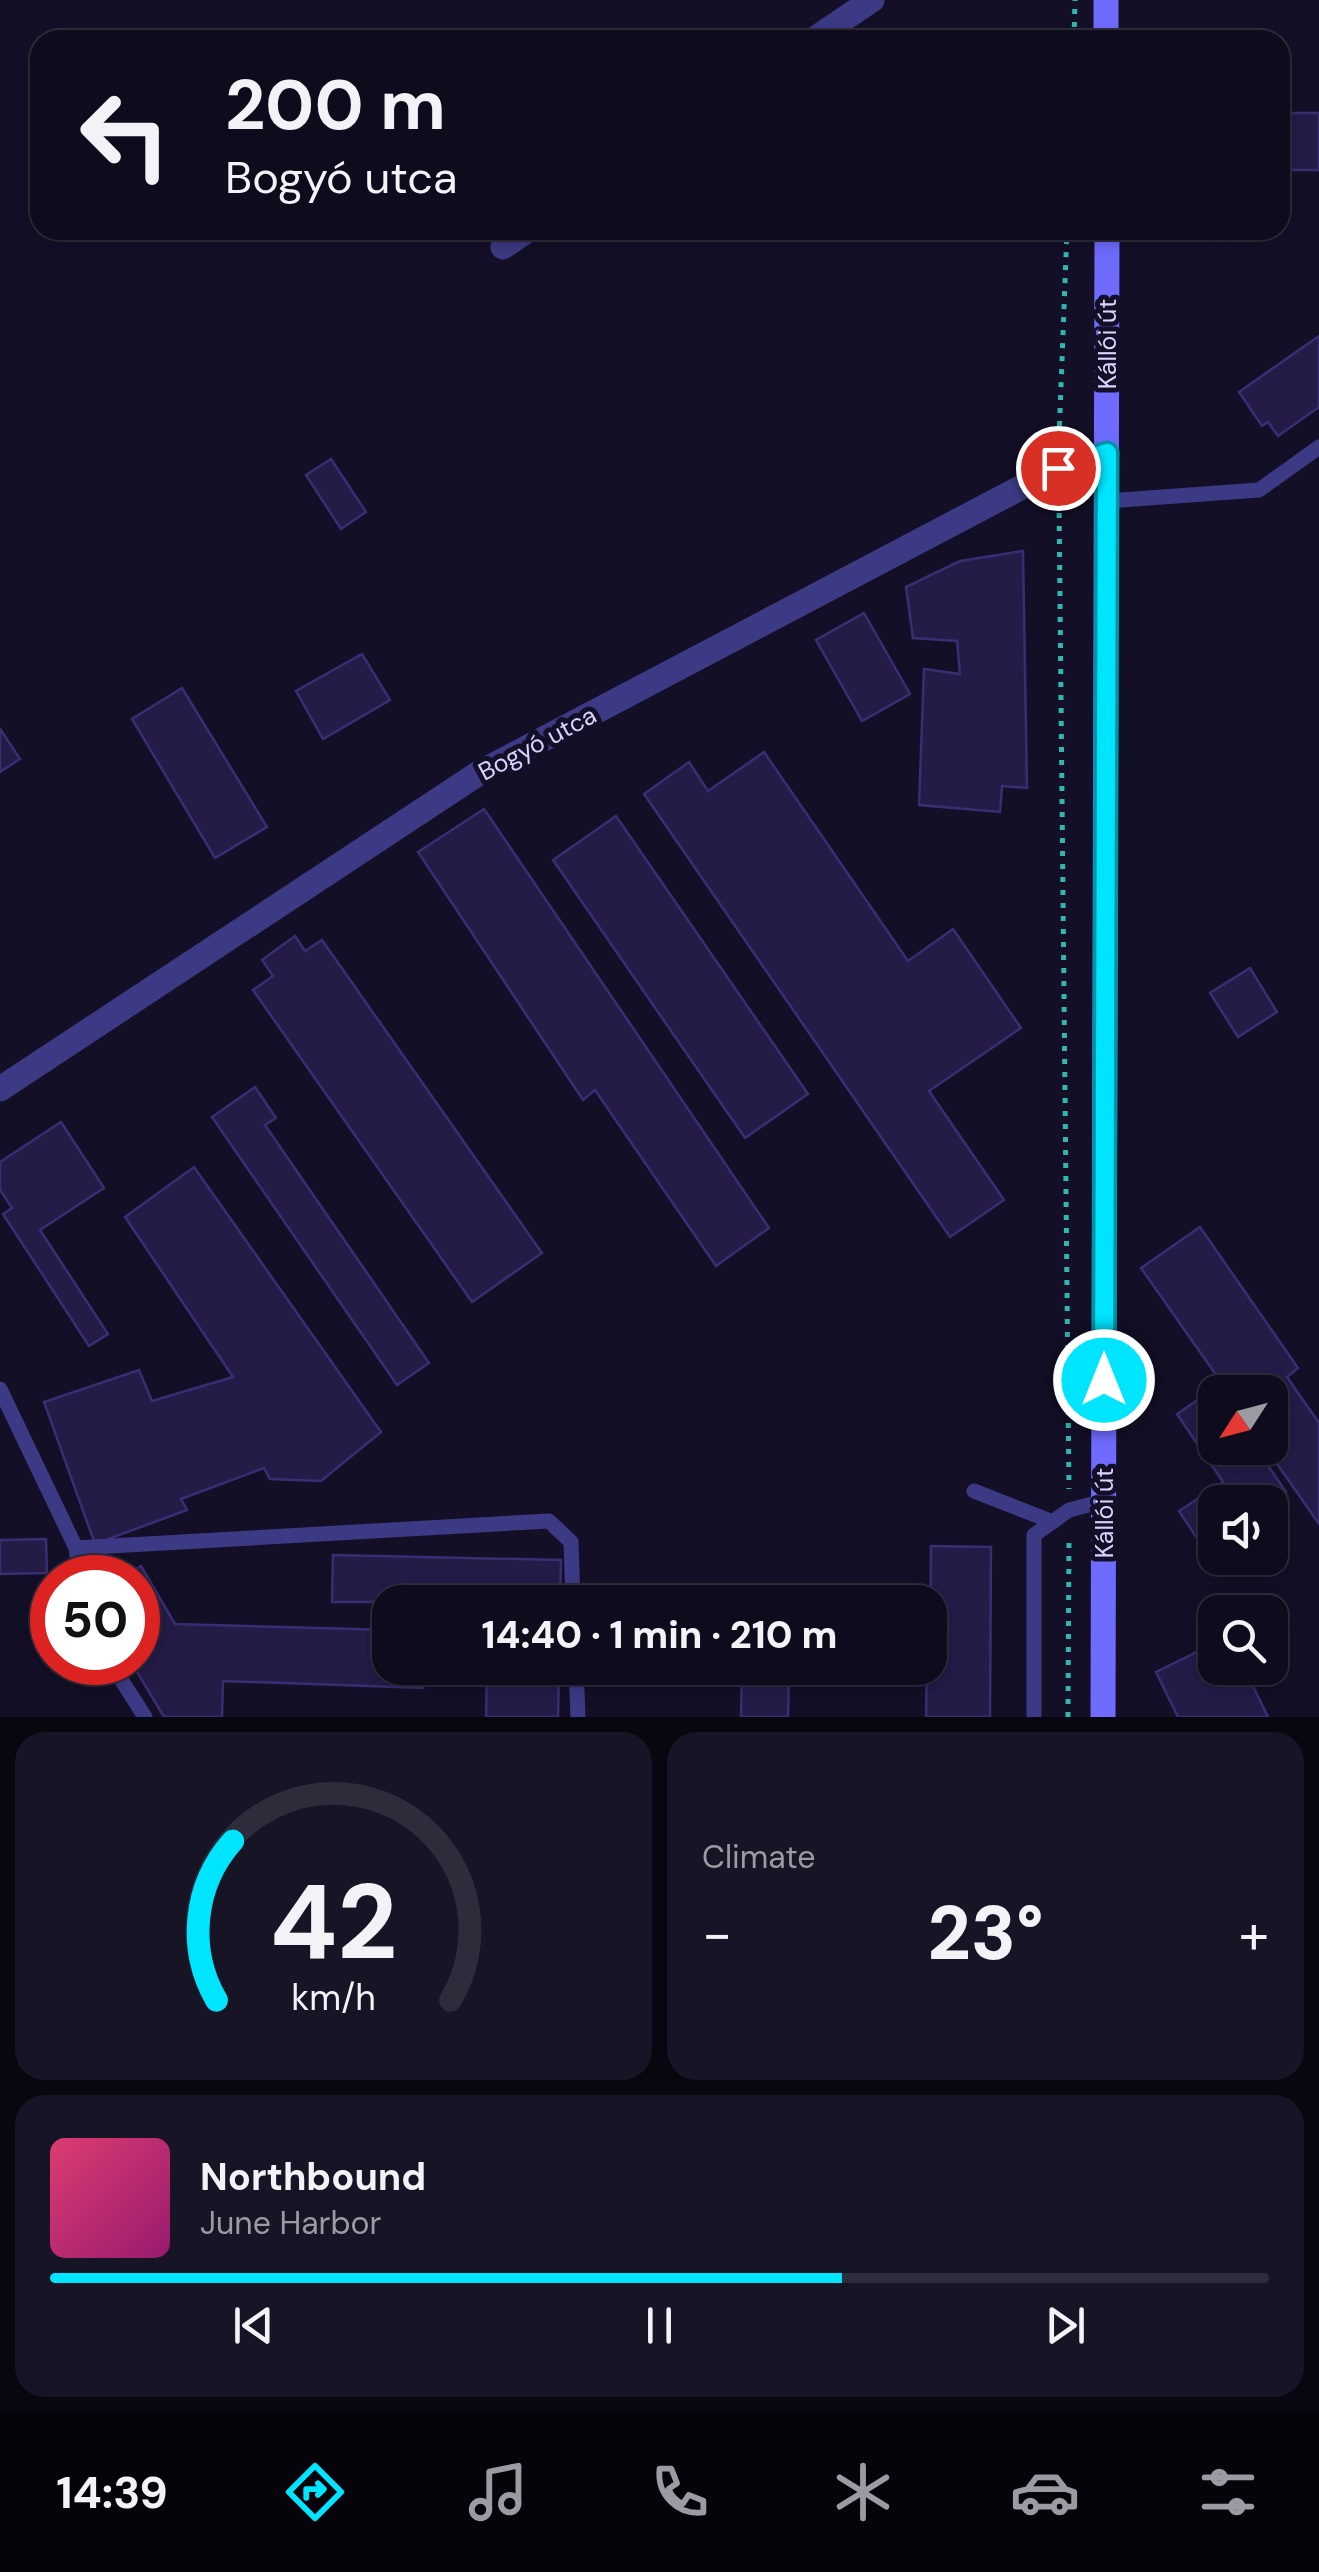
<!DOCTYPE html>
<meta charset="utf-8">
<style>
:root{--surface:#0e0b1c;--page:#171425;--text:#f1f3f6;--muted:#9b9ba3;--line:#2e2b3b;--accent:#00e5ff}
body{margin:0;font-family:"DM Sans",sans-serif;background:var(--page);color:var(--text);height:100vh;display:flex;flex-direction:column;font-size:38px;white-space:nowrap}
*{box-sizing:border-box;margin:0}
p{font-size:32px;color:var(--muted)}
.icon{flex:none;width:55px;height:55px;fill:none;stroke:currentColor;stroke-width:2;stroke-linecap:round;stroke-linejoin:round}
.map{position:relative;height:1717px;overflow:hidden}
.sheet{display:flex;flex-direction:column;gap:15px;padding:15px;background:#08060f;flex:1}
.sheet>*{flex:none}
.top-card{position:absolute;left:30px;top:30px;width:1260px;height:210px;border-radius:30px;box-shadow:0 5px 15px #0003,0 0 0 2px var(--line);background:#0e0b1c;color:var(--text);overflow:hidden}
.needle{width:65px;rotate:234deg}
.tools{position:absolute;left:1198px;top:1375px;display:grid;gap:20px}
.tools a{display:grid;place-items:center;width:90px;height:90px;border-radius:20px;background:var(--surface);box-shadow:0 5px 15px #0003,0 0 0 2px var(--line);font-size:50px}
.speed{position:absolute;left:30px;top:1555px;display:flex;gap:20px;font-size:50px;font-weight:700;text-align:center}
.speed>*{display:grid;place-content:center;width:130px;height:130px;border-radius:50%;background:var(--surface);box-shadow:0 5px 15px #0003,0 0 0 2px var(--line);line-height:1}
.speed .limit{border:15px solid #d22;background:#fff;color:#111}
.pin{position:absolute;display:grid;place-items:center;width:85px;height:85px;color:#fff;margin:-42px;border:5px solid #fff;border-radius:50%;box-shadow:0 2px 10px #0007}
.me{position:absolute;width:110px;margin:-55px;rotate:0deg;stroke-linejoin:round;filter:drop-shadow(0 0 8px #0008)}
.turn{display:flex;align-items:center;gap:35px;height:210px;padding:0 30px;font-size:45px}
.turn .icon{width:130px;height:130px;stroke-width:2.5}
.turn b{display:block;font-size:70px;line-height:85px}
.big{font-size:75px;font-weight:800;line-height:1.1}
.sheet .widget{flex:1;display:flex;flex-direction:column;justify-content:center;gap:15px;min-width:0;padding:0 35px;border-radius:30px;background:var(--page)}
.sheet .dial{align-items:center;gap:0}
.dial svg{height:260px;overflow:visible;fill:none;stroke:var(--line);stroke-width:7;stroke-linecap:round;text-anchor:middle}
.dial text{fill:var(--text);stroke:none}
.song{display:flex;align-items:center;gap:30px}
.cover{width:120px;height:120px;border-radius:15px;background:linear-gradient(135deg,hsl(340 70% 55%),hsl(320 70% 35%))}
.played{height:10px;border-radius:5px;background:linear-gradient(90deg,var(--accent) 65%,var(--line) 65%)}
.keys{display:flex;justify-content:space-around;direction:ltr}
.heat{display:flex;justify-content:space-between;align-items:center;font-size:55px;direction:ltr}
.sheet .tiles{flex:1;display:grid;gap:15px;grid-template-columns:1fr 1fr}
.widget:last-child{grid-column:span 2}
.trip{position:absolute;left:372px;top:1585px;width:575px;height:100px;border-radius:30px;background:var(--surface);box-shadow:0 5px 15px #0003,0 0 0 2px var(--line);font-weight:800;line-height:100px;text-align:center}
.tabs{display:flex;height:160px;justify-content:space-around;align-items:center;background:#06040b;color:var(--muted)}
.tabs .icon{width:70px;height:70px}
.tabs .selected{color:var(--accent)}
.tabs b{font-size:45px;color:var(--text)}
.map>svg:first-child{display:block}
.building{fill:#241b47;stroke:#3b2d73;stroke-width:2.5}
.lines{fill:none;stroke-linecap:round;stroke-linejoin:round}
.path{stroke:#2fb8b0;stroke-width:5;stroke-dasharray:5 8;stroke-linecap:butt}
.service{stroke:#3d3a85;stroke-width:15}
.minor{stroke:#3d3a85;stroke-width:25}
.secondary{stroke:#6f6bff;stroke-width:25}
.route-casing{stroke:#0095a6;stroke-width:25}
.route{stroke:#00e5ff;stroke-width:18}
.labels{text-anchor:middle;stroke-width:10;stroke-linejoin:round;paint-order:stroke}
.street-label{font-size:25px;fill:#d9d4ff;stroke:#130f26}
</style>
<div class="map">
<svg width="1319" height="1717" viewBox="0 0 1319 1717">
<rect width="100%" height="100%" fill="#130f26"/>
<g class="building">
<rect x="1280" y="113" width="39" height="57"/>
<polygon points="1216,230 1259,230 1259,240 1217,241"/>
<polygon points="1319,336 1319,407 1278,436 1268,422 1262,426 1239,392"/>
<polygon points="331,459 366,512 341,529 306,475"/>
<polygon points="1023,551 1027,788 1002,786 1000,812 919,805 924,669 960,674 957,641 913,638 906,587 960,561"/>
<polygon points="864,613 910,694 862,721 816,640"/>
<polygon points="362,654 390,700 323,739 296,691"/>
<polygon points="182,688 267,827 215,858 132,719"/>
<polygon points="0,729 20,759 0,772"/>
<polygon points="764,752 908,961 953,929 1021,1028 929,1091 1004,1200 950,1237 644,794 689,762 708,791"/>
<polygon points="484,809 769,1228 716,1266 595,1090 583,1100 418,852"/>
<polygon points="616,816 808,1094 745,1138 553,860"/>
<polygon points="295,936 305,951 322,940 542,1253 472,1302 253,990 273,976 262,960"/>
<polygon points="1250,968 1277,1012 1238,1037 1210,993"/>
<polygon points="255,1087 276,1118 265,1125 429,1363 397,1385 212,1117"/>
<polygon points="61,1122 104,1188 40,1230 108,1334 89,1346 3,1214 12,1208 0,1190 0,1162"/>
<polygon points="194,1167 381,1432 321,1481 270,1479 264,1468 181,1499 187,1510 95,1544 44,1402 139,1370 152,1401 233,1377 125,1217"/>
<polygon points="1200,1227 1298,1368 1287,1377 1319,1423 1319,1524 1266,1448 1270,1448 1270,1392 1228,1392 1141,1268"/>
<polygon points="1215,1388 1218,1392 1215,1392 1215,1448 1256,1448 1286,1492 1270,1504 1215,1502 1215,1541 1204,1549 1179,1511 1223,1482 1177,1414"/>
<polygon points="46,1539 47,1573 0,1574 0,1540"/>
<polygon points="931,1546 991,1547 990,1717 926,1717 927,1668 930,1668"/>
<polygon points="333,1555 561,1560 560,1602 332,1602"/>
<polygon points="141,1566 175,1624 390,1630 390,1668 423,1668 423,1688 223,1681 222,1717 164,1717 131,1662 138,1662 138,1578 122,1578"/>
<polygon points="1215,1643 1215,1668 1244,1668 1268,1717 1178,1717 1156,1672"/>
<polygon points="487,1668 559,1668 558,1717 486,1717"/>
<polygon points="742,1668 789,1668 788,1717 741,1717"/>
</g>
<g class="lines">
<g class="path">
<polyline points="1074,40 1075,0"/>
<polyline points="1059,439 1067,230"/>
<polyline points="1059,500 1069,1489"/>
<polyline points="1068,1717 1069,1535"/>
</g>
<g class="service">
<polyline points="1107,501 1259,490 1319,447"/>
<polyline points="0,1389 76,1548 80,1578"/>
<polyline points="974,1491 1053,1522"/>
<polyline points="76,1548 549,1521 571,1542 573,1602"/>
<polyline points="110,1662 145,1717"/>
<polyline points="576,1668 578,1717"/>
<polyline points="1034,1717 1034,1535 1069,1510 1104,1501"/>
</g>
<g class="minor">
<polyline points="813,40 872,0"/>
<polyline points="503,247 528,230"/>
<polyline points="0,1089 479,773 1058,468 1107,453"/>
</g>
<g class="secondary">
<polyline points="1106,0 1106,40"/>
<polyline points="1103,1717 1107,230"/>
</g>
</g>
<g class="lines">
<g class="route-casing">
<polyline id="route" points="1058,468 1107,453 1104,1380"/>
</g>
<use href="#route" class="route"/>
</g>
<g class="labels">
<g class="street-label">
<text transform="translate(1107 344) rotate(-90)" y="9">Kállói út</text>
<text transform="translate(537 743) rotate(-28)" y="9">Bogyó utca</text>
<text transform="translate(1104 1513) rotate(-90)" y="9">Kállói út</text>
</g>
</g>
</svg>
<div class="tools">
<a><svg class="needle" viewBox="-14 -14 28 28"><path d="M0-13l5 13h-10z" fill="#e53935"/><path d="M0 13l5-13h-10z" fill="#9b9ba3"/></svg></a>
<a><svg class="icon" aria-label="sound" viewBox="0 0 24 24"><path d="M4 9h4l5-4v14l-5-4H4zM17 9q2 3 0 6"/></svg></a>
<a><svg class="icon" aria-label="search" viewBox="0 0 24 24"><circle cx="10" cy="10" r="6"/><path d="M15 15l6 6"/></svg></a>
</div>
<div class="speed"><div class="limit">50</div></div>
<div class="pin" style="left:1058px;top:468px;background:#d93025"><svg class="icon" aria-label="arrive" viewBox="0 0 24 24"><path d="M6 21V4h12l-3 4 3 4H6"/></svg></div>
<svg class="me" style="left:1104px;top:1380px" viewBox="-20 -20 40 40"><circle r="17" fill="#00e5ff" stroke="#fff" stroke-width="3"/><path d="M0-11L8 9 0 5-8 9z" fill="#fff"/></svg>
<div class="trip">14:40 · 1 min · 210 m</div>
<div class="top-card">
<div class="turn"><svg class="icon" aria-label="left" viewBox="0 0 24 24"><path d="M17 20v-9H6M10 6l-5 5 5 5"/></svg><div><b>200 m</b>Bogyó utca</div></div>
</div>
</div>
<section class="sheet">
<div class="tiles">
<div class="widget dial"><svg viewBox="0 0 100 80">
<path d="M14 69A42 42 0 1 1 86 69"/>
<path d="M14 69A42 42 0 0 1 19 20" stroke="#00e5ff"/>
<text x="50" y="56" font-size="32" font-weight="700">42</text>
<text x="50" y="72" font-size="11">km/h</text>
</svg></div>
<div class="widget"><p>Climate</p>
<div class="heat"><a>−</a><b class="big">23°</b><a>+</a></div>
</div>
<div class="widget">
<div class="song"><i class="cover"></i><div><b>Northbound</b><p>June Harbor</p></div></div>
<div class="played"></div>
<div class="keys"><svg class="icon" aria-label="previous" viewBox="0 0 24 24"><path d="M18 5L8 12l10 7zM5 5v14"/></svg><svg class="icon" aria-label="pause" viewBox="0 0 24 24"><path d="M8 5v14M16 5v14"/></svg><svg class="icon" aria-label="next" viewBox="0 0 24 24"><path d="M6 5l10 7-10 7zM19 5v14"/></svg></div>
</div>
</div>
</section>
<nav class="tabs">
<b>14:39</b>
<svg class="icon selected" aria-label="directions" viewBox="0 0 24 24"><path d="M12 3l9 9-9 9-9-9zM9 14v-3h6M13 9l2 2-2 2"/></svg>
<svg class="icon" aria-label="music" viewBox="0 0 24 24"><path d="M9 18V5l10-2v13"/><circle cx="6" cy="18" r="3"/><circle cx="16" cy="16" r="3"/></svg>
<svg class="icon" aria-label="phone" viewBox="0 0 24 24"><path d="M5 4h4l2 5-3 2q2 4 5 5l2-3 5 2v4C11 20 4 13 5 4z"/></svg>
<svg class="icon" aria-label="climate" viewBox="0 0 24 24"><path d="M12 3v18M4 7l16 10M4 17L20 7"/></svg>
<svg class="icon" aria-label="car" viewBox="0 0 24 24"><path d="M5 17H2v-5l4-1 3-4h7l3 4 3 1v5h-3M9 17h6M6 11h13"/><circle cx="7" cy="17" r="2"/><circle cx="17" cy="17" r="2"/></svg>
<svg class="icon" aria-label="filters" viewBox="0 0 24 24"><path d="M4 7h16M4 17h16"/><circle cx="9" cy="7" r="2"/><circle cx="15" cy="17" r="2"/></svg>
</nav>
